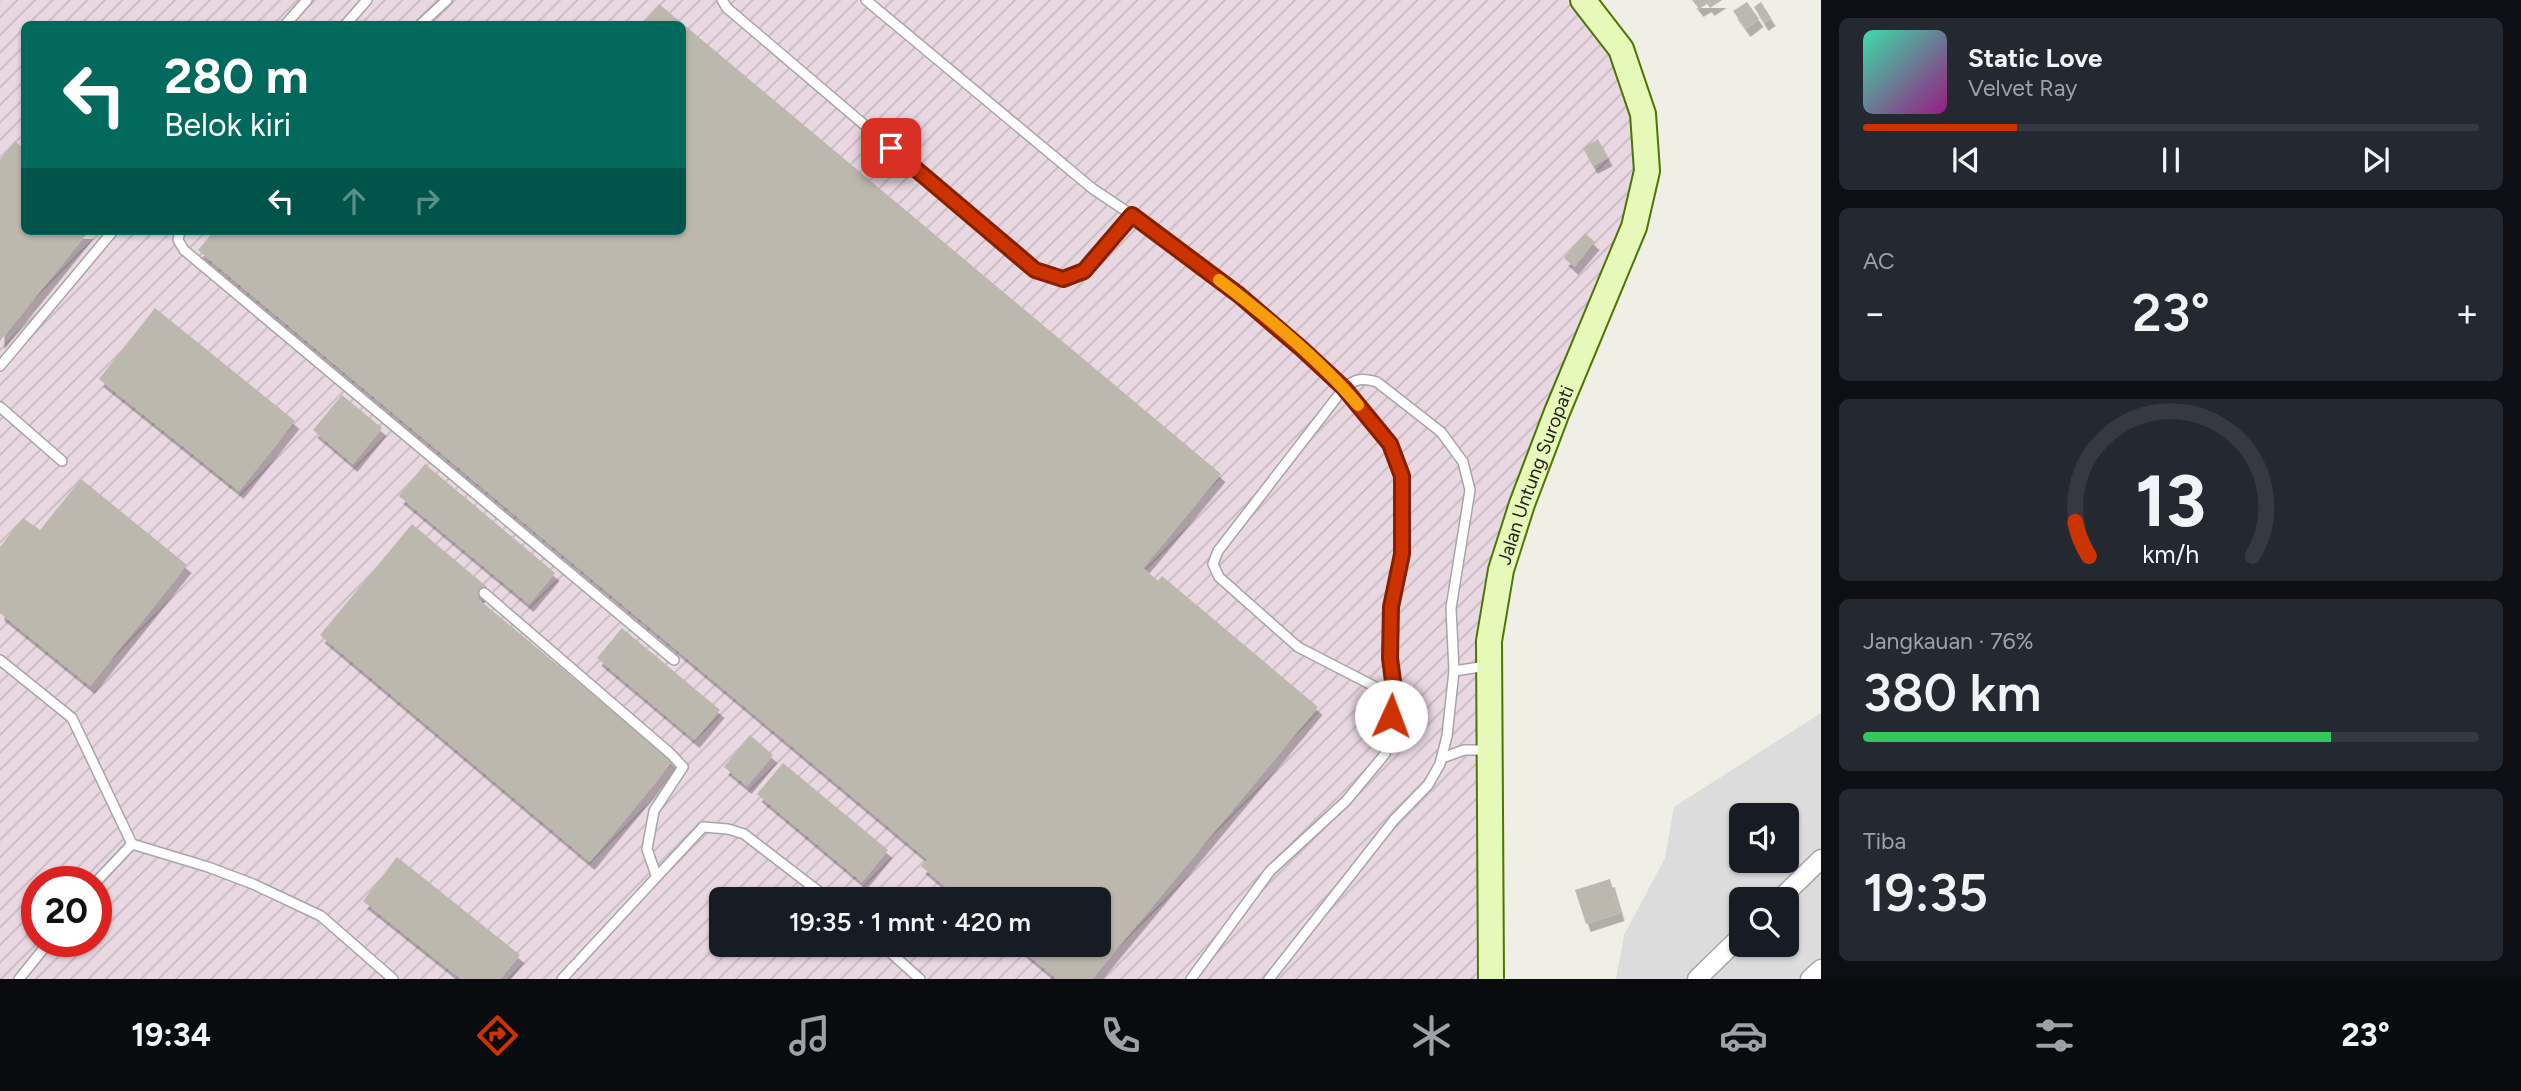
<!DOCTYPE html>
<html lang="id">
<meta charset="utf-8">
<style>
:root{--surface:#171b24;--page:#242831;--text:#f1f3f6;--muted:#9ea1a6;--line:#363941;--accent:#cd3300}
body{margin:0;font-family:Figtree,sans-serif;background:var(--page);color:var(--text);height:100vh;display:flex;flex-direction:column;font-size:26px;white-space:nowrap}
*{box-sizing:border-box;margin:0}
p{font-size:23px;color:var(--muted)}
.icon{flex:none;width:38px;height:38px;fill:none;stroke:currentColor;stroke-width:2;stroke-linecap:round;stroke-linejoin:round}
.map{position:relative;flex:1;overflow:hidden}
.side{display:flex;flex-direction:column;gap:18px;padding:18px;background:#0d0f14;width:700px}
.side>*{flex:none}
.hud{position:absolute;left:21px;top:21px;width:665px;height:214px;border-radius:10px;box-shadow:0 2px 5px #0004;background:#00695c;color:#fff;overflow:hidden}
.buttons{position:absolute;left:1729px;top:803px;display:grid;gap:14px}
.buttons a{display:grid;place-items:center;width:70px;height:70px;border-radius:10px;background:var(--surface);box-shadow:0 2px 5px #0004;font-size:35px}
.speed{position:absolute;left:21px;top:866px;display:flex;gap:14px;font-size:35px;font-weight:700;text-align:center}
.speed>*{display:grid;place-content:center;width:91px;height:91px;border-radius:50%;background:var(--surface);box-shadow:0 2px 5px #0004;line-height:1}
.speed .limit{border:10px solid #d22;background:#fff;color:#111}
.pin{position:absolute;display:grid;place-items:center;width:60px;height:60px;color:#fff;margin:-30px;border-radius:14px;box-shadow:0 4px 10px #0006}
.me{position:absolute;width:77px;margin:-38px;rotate:2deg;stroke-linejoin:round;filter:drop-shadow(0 0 5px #0008)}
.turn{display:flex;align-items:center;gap:24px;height:147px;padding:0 28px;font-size:32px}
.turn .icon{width:91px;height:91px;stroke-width:2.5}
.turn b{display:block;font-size:49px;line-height:60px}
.lanes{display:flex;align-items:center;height:66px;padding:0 28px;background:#0003;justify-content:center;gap:35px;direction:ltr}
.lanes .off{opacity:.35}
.big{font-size:52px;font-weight:600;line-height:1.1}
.side .tile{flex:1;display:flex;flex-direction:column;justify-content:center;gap:10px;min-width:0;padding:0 24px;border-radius:10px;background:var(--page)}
.side .dial{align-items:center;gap:0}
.dial svg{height:182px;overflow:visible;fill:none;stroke:var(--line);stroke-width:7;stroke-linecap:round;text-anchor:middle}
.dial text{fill:var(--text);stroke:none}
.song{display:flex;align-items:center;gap:21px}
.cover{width:84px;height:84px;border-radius:10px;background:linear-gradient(135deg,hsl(160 70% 55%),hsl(310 70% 35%))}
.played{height:7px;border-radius:4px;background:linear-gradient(90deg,var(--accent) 25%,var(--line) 25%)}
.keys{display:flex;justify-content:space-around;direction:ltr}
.heat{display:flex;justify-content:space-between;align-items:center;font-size:38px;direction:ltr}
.charge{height:10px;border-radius:5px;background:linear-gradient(90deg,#34c759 76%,var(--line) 0)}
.trip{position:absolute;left:709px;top:887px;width:402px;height:70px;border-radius:10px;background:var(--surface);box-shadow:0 2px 5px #0004;font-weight:600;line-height:70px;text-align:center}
.dock{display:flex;height:112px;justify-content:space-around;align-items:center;background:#090b0e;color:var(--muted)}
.dock .icon{width:49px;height:49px}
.dock .on{color:var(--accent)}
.dock b{font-size:32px;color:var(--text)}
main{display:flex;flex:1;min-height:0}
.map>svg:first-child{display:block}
.residential{fill:#dddcdc;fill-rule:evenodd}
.industrial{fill:url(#industrial-furrows);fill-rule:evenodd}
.building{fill:#bcb8ae;filter:url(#shadow)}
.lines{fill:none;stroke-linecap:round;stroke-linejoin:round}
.service-casing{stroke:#a6a6a6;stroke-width:12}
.minor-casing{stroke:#a6a6a6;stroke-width:21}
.secondary-casing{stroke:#4e7605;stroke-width:28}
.service{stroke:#fff;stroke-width:9}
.minor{stroke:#fff;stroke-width:18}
.secondary{stroke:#e6f9b9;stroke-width:24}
.route-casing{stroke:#852100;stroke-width:18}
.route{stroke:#cd3300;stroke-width:12}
.slow{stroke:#f59e0b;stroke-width:12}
.labels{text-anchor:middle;stroke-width:5;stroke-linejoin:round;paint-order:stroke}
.street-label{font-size:19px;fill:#1f1f1f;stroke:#fff}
</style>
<main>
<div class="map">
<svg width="1821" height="979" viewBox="0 0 1821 979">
<defs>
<pattern id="industrial-furrows" width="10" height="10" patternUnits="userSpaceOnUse" patternTransform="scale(1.75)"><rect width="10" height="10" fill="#e9d7e1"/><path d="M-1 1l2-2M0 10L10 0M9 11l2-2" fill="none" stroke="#c7b8c1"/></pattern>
<filter id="shadow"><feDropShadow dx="4.5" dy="8" stdDeviation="0" flood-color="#0004"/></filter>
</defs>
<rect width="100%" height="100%" fill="#efefe5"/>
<path class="residential" d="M1821,713V979H1616L1624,935L1665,858L1674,807ZM1741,816H1787V861H1741ZM1741,900H1787V945H1741Z"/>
<path class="industrial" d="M0,0H1574L1616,64L1632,114L1636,170L1629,227L1487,625L1488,979H0ZM24,24H682V231H24ZM37,882H96V942H37ZM721,900H1099V945H721Z"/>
<g class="building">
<polygon points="1692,0 1722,0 1710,8 1707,4 1699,9"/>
<polygon points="1747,2 1759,19 1746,29 1733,11"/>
<polygon points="1761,2 1771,18 1764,23 1754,7"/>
<polygon points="659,4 1221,474 1143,568 1158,581 1162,576 1318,707 1092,979 1057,979 1016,945 1099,945 1099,900 961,900 921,866 927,859 198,250 214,231 682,231 682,24 642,24"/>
<polygon points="1598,139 1608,158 1593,166 1583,148"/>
<polygon points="15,141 24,149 24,231 89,231 0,341 0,160"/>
<polygon points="1585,233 1595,242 1574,267 1564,258"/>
<polygon points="155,308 295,421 239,491 99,379"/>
<polygon points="342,395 382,428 353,464 313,430"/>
<polygon points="425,464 555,573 529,604 399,496"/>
<polygon points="81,479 187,565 90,686 0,613 0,547 23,518 40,530"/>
<polygon points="412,524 487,587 477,598 673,761 590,862 320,635"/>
<polygon points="622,628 720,710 695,740 597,658"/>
<polygon points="750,735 773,755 747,786 724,767"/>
<polygon points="783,763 888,850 862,882 757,794"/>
<polygon points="397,857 520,955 500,979 461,979 363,901"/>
<polygon points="1610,879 1620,913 1586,924 1575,890"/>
</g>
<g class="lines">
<g class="service-casing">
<g id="service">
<polyline points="722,0 727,8 1035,270 1063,279 1084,271 1132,215"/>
<polyline points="866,0 1093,189 1132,215 1239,295 1344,388 1390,444 1402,476 1402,554 1391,607 1390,658 1395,697 1385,754 1346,801 1270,871 1191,979"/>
<polyline points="286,24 307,0"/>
<polyline points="346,24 367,0"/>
<polyline points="421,24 447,0"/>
<polyline points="180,231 178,240 184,250 674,660"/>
<polyline points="0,366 113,231"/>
<polyline points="0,407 62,461"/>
<polyline points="484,593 671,754 683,767 654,811 647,849 656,875"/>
<polyline points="0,660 72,718 132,844"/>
<polyline points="1454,671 1487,666"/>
<polyline points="1442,758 1464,750 1487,750"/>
<polyline points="96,882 132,844 208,867 253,884 321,916 393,979"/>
<polyline points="882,945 920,979"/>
<polyline points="19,979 49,942"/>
<polyline points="562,979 703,827 728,829 744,834 830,900"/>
<path d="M1269,979L1394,820L1428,785L1440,764L1447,736L1454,671L1451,608L1470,490L1463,462L1441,432L1377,382C1363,378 1356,378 1344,388L1218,551L1213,564L1219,577L1298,647L1395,697"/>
</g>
</g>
<g class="minor-casing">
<g id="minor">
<polyline points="1779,900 1821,859"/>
<polyline points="1697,979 1741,936"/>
<polyline points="1810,979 1821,969"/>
</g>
</g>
<g class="secondary-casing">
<g id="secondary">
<path id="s1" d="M1491,979L1489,641L1501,570L1522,504L1557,412L1634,227L1647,171L1643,114L1621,49L1583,0"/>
</g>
</g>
<use href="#service" class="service"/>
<use href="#minor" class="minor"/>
<use href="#secondary" class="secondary"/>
</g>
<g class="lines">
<g class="route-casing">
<polyline id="route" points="891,148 1035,270 1063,279 1084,271 1132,215 1239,295 1302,349 1344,388 1390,444 1402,476 1402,554 1391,607 1390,658 1395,697 1391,716"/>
</g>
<use href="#route" class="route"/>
<path class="slow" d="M1219,280C1264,314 1322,362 1358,405"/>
</g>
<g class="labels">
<g class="street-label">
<text dy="7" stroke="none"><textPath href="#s1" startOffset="511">Jalan Untung Suropati</textPath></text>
</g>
</g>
</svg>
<div class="buttons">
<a><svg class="icon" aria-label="sound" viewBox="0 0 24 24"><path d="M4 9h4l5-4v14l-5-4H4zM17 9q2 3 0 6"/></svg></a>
<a><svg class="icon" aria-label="search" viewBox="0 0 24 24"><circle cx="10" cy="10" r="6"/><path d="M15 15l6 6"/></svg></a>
</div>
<div class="speed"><div class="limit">20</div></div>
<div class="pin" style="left:891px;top:148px;background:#d93025"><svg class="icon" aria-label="arrive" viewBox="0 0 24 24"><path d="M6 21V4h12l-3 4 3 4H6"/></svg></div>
<svg class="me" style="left:1391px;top:716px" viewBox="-20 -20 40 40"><circle r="19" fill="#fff"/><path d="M0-13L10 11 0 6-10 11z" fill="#cd3300"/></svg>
<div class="trip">19:35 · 1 mnt · 420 m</div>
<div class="hud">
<div class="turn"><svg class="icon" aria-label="left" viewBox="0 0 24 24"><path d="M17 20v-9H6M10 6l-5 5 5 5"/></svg><div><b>280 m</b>Belok kiri</div></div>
<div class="lanes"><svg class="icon" aria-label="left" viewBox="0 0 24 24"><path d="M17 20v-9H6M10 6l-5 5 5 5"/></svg><svg class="icon off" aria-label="ahead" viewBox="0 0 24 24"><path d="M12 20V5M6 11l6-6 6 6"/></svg><svg class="icon off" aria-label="right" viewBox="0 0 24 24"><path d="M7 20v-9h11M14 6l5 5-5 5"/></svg></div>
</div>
</div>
<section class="side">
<div class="tile">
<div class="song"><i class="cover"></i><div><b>Static Love</b><p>Velvet Ray</p></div></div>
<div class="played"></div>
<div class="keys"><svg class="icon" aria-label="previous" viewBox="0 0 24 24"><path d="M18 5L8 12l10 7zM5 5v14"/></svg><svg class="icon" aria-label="pause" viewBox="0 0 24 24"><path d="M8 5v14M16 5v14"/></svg><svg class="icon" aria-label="next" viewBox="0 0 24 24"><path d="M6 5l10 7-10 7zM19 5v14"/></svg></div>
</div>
<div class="tile"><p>AC</p>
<div class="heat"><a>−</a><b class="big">23°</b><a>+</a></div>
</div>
<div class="tile dial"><svg viewBox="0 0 100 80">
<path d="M14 69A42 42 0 1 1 86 69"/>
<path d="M14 69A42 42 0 0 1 8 54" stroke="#cd3300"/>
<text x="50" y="56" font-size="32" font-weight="700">13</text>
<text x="50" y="72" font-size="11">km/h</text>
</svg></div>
<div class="tile"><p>Jangkauan · 76%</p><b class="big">380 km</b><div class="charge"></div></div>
<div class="tile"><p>Tiba</p><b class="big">19:35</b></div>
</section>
</main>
<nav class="dock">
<b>19:34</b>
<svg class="icon on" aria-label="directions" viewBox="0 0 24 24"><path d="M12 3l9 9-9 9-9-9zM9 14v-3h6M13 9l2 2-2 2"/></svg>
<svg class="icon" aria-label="music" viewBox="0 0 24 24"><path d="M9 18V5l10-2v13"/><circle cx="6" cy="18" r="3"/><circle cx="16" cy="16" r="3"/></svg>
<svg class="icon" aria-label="phone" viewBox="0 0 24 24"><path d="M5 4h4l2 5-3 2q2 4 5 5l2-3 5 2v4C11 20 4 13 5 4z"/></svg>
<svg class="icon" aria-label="climate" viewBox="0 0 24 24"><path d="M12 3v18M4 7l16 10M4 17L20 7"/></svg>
<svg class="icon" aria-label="car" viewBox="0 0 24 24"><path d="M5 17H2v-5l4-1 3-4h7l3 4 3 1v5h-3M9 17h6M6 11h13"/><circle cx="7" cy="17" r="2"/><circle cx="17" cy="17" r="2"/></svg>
<svg class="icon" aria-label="filters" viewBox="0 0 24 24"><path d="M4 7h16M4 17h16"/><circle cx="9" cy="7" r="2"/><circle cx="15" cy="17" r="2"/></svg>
<b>23°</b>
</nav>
